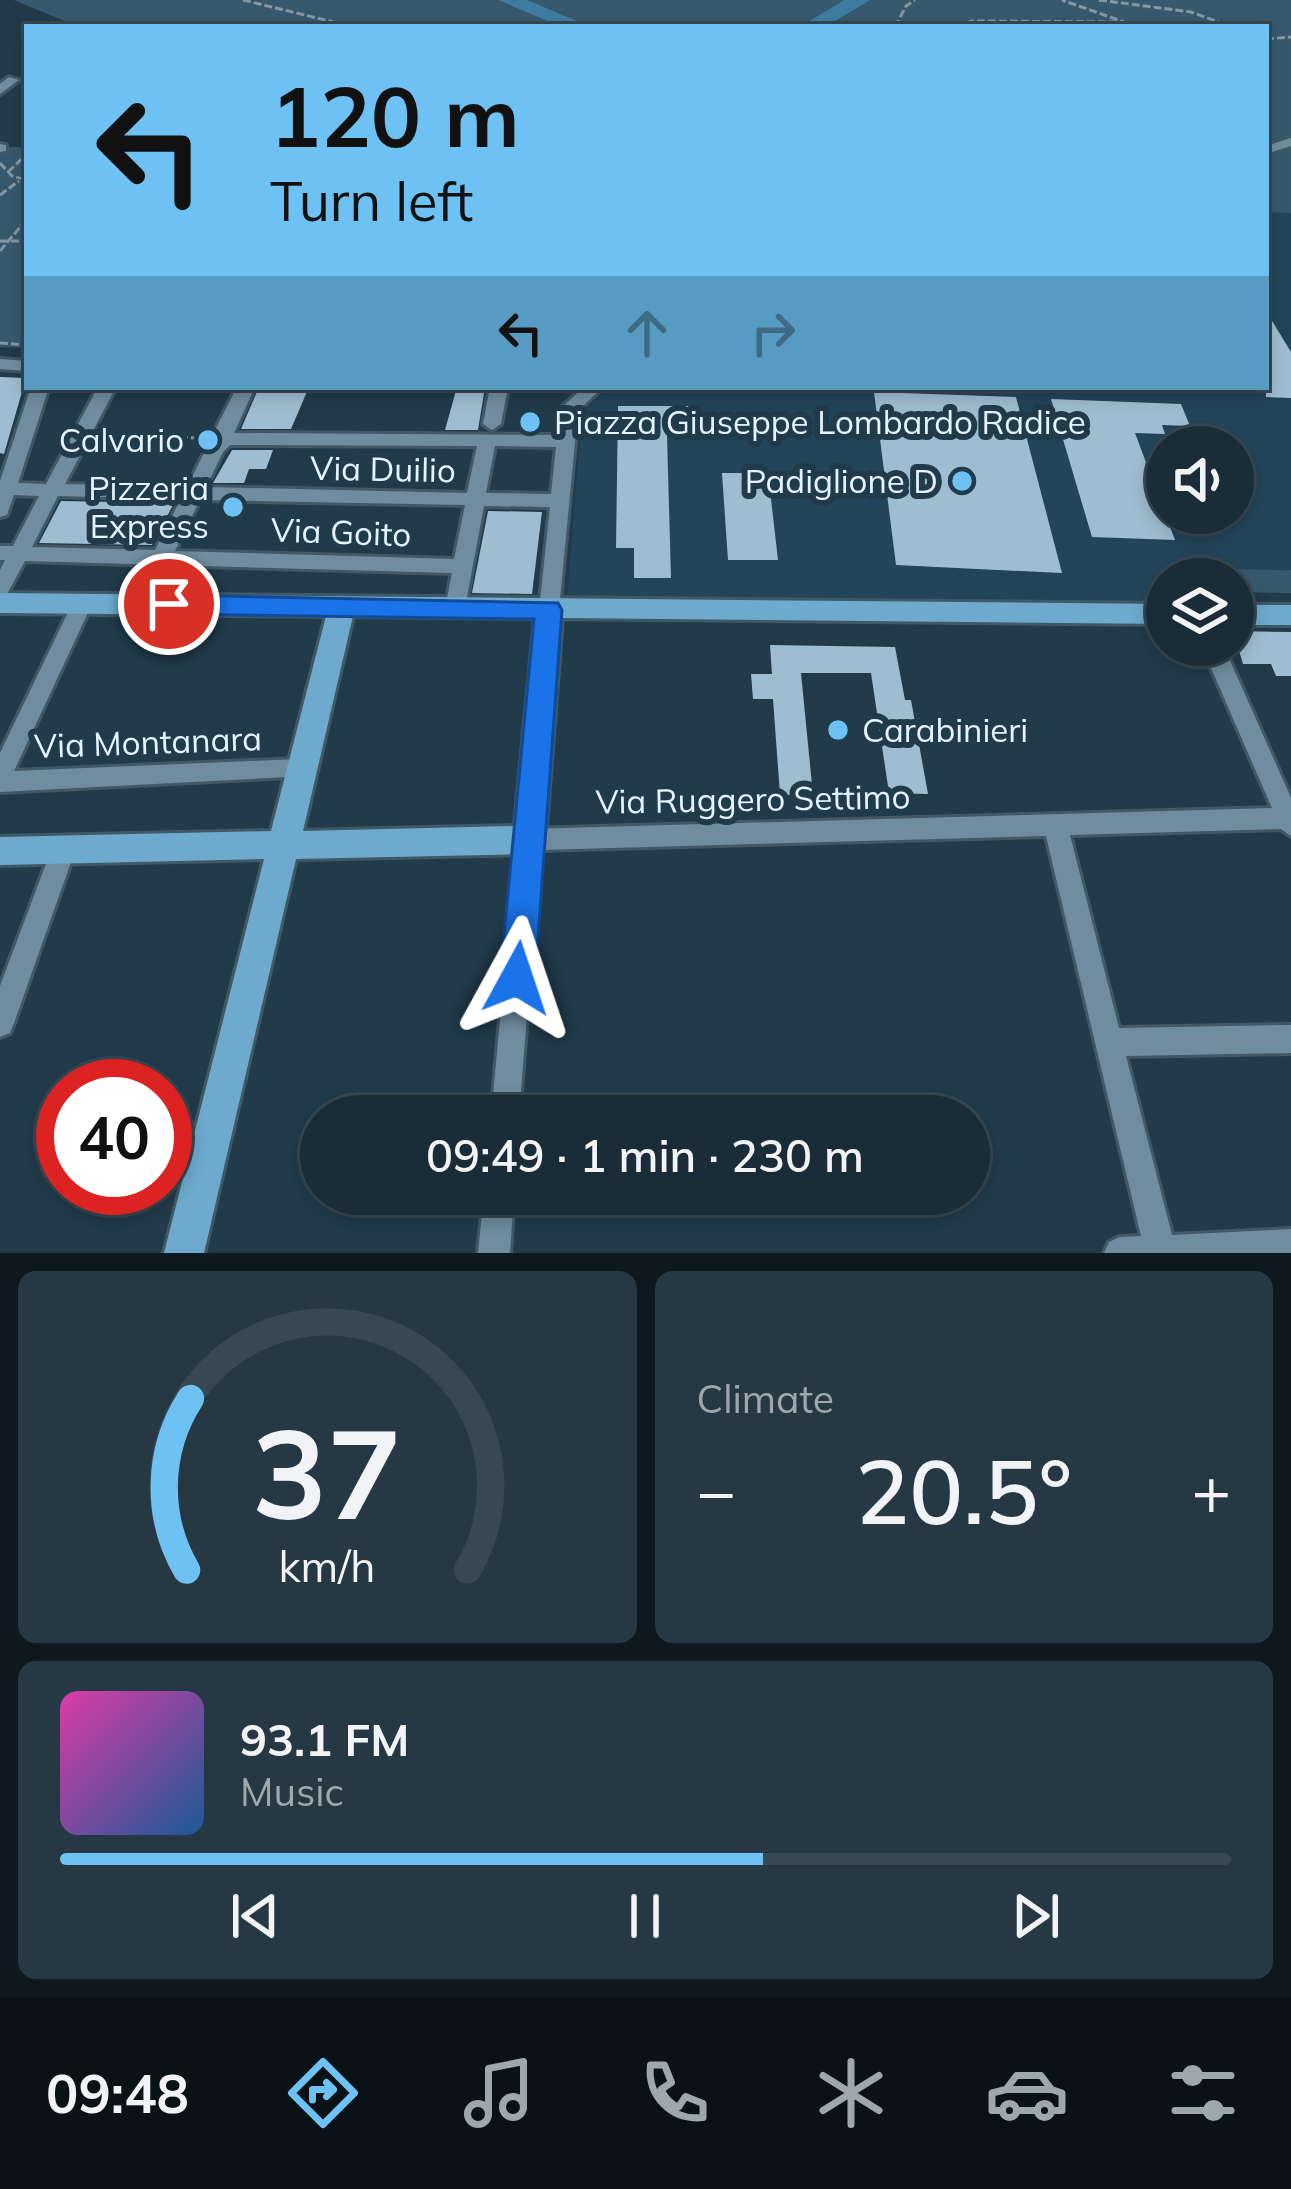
<!DOCTYPE html>
<meta charset="utf-8">
<style>
:root{--surface:#192c38;--page:#263843;--text:#f1f3f6;--muted:#9fa7ae;--line:#374853;--accent:#6ec2f3}
body{margin:0;font-family:Mulish,sans-serif;background:var(--page);color:var(--text);height:100vh;display:flex;flex-direction:column;font-size:45px;white-space:nowrap}
*{box-sizing:border-box;margin:0}
p{font-size:39px;color:var(--muted)}
.icon{flex:none;width:66px;height:66px;fill:none;stroke:currentColor;stroke-width:2;stroke-linecap:round;stroke-linejoin:round}
.map{position:relative;height:1253px;overflow:hidden}
.panel{display:flex;flex-direction:column;gap:18px;padding:18px;background:#0e181f;flex:1}
.panel>*{flex:none}
.top-card{position:absolute;left:24px;top:24px;width:1245px;height:366px;border-radius:0px;box-shadow:0 6px 18px #0003,0 0 0 3px var(--line);background:#6ec2f3;color:#111;overflow:hidden}
.buttons{position:absolute;left:1146px;top:426px;display:grid;gap:24px}
.buttons a{display:grid;place-items:center;width:108px;height:108px;border-radius:50%;background:var(--surface);box-shadow:0 6px 18px #0003,0 0 0 3px var(--line);font-size:60px}
.speed{position:absolute;left:36px;top:1059px;display:flex;gap:24px;font-size:60px;font-weight:700;text-align:center}
.speed>*{display:grid;place-content:center;width:156px;height:156px;border-radius:50%;background:var(--surface);box-shadow:0 6px 18px #0003,0 0 0 3px var(--line);line-height:1}
.speed .limit{border:18px solid #d22;background:#fff;color:#111}
.pin{position:absolute;display:grid;place-items:center;width:102px;height:102px;color:#fff;margin:-51px;border:6px solid #fff;border-radius:50%;box-shadow:0 3px 12px #0007}
.me{position:absolute;width:132px;margin:-66px;rotate:5deg;stroke-linejoin:round;filter:drop-shadow(0 0 9px #0008)}
.turn{display:flex;align-items:center;gap:42px;height:252px;padding:0 48px;font-size:54px}
.turn .icon{width:156px;height:156px;stroke-width:2.5}
.turn b{display:block;font-size:84px;line-height:102px}
.lanes{display:flex;align-items:center;height:114px;padding:0 48px;background:#0003;justify-content:center;gap:60px;direction:ltr}
.lanes .off{opacity:.35}
.big{font-size:90px;font-weight:600;line-height:1.1}
.panel .card{flex:1;display:flex;flex-direction:column;justify-content:center;gap:18px;min-width:0;padding:0 42px;border-radius:18px;background:var(--page)}
.panel .dial{align-items:center;gap:0}
.dial svg{height:312px;overflow:visible;fill:none;stroke:var(--line);stroke-width:7;stroke-linecap:round;text-anchor:middle}
.dial text{fill:var(--text);stroke:none}
.song{display:flex;align-items:center;gap:36px}
.cover{width:144px;height:144px;border-radius:18px;background:linear-gradient(135deg,hsl(320 70% 55%),hsl(210 70% 35%))}
.played{height:12px;border-radius:6px;background:linear-gradient(90deg,var(--accent) 60%,var(--line) 60%)}
.keys{display:flex;justify-content:space-around;direction:ltr}
.heat{display:flex;justify-content:space-between;align-items:center;font-size:66px;direction:ltr}
.panel .tiles{flex:1;display:grid;gap:18px;grid-template-columns:1fr 1fr}
.card:last-child{grid-column:span 2}
.trip{position:absolute;left:300px;top:1095px;width:690px;height:120px;border-radius:60px;background:var(--surface);box-shadow:0 6px 18px #0003,0 0 0 3px var(--line);font-weight:600;line-height:120px;text-align:center}
.tab-bar{display:flex;height:192px;justify-content:space-around;align-items:center;background:#0a1216;color:var(--muted)}
.tab-bar .icon{width:84px;height:84px}
.tab-bar .selected{color:var(--accent)}
.tab-bar b{font-size:54px;color:var(--text)}
.map>svg:first-child{display:block}
.built{fill:#234559;fill-rule:evenodd}
.green{fill:#37596e}
.lines{fill:none;stroke-linecap:round;stroke-linejoin:round}
.river{fill:#3e7da1;fill-rule:evenodd}
.building{fill:#9fbdd1}
.minor-casing{stroke:#415966;stroke-width:6}
.major-casing{stroke:#415966;stroke-width:6}
.path{stroke:#8397a4;stroke-width:3;stroke-dasharray:8 3;stroke-linecap:butt}
.minor{fill:#708d9f;fill-rule:evenodd}
.major{fill:#6daace;fill-rule:evenodd}
.route{fill:#1a73e8;stroke:#114b97;stroke-width:3}
.poi-dot{fill:#6ec2f3;stroke:#213b4b;stroke-width:4.5}
.labels{text-anchor:middle;stroke-width:12;stroke-linejoin:round;paint-order:stroke}
.poi-label{font-size:33px;fill:#e5f4fe;stroke:#213b4b;text-anchor:end}
.street-label{font-size:33px;fill:#e5f4fe;stroke:#213b4b}
</style>
<div class="map">
<svg width="1291" height="1253" viewBox="0 0 1291 1253">
<rect width="100%" height="100%" fill="#213b4b"/>
<path class="built" d="M1266,212L1291,213V570L1224,569L1227,579H1167V592H1148L1152,604L567,600L582,412L610,387H1266ZM1167,447H1233V513H1167Z"/>
<g class="green">
<polygon points="14,0 1291,0 1291,213 1266,212 1266,27 79,27"/>
<polygon points="10,147 27,147 27,348 0,347 0,151"/>
<polygon points="1223,569 1291,570 1291,593 1233,592 1233,579 1227,579"/>
</g>
<g class="lines">
<g class="river">
<polygon points="498,0 527,0 591,27 562,27"/>
<polygon points="845,0 870,0 825,27 799,27"/>
</g>
</g>
<g class="building">
<polygon points="1266,311 1291,352 1291,398 1266,397"/>
<polygon points="0,377 26,378 4,454 0,453"/>
<polygon points="259,387 309,387 291,429 241,429"/>
<polygon points="457,387 485,387 478,430 445,430"/>
<polygon points="874,392 1016,397 1062,573 896,565"/>
<polygon points="1051,399 1181,404 1190,426 1162,425 1165,434 1135,433 1175,540 1092,537"/>
<polygon points="618,406 692,406 694,436 667,436 671,578 634,578 634,548 616,548"/>
<polygon points="232,450 273,450 266,469 249,469 244,483 213,483"/>
<polygon points="722,473 768,473 778,560 728,560"/>
<polygon points="61,501 174,503 152,545 39,543"/>
<polygon points="488,511 542,512 532,594 472,593"/>
<polygon points="1233,631 1291,632 1291,676 1276,676 1271,664 1243,664"/>
<polygon points="770,645 895,647 905,700 911,700 928,794 889,793 871,673 801,673 813,795 780,795 773,699 753,699 751,674 772,674"/>
</g>
<g class="lines">
<g class="minor-casing">
<g id="minor">
<polygon points="9,77 19,80 0,94 0,84"/>
<polygon points="1291,138 1291,146 1266,154 1266,146"/>
<polygon points="0,144 6,145 6,151 0,152"/>
<polygon points="0,359 27,361 27,371 0,369"/>
<path d="M31,387H49L18,483L46,484L98,387H116L65,484L187,487L206,449L217,437L216,428L237,387H255L234,433L557,435L560,409L584,387H603L578,411L559,610L549,618L539,610L550,507L484,506L465,608L455,616L445,608L452,573L25,561L7,594L0,596V570L5,560H0V546H13L39,496L14,495L7,515L0,517V481ZM230,445L477,446L467,493L206,487L223,452ZM495,446L556,447L551,494L486,493ZM58,496L181,499L155,550L32,547ZM200,500L465,505L454,559L175,551Z"/>
<polygon points="490,387 508,387 501,424 492,430 483,424"/>
<polygon points="82,596 92,604 14,771 299,759 307,762 311,769 307,776 0,792 0,753 72,604"/>
<polygon points="1201,645 1223,645 1291,798 1291,836 1281,829 1070,835 1119,1028 1291,1025 1291,1053 1126,1056 1172,1235 1291,1229 1291,1253 1104,1253 1109,1242 1120,1237 1141,1236 1046,836 540,850 519,1116 491,1116 517,840 520,832 529,829 1272,808"/>
<polygon points="64,837 73,840 76,848 14,1023 10,1033 0,1037 0,986 52,848 55,840"/>
<polygon points="484,1194 514,1194 510,1253 478,1253"/>
</g>
</g>
<g class="major-casing">
<g id="major">
<path d="M0,593L1167,604V624L562,618L545,840L540,850L529,854L296,859L204,1253H164L264,859L0,865V837L271,831L326,616L0,613ZM353,616L535,618L515,826L303,831Z"/>
<rect x="1233" y="605" width="58" height="20"/>
</g>
</g>
<g class="path">
<polyline points="243,0 354,27"/>
<polyline points="1099,0 1191,12 1232,27"/>
<polyline points="895,27 906,6 915,0"/>
<polyline points="956,27 972,21 1124,22 1062,0"/>
<polyline points="1266,39 1291,37"/>
<polyline points="0,163 12,176 27,180"/>
<polyline points="8,172 27,154"/>
<polyline points="0,195 19,181"/>
<polyline points="0,241 27,241"/>
<polyline points="0,251 27,219"/>
<polyline points="0,343 27,345"/>
<polyline points="103,436 198,438"/>
</g>
<use href="#minor" class="minor"/>
<use href="#major" class="major"/>
</g>
<polygon class="route" points="169,595 558,603 562,610 535,978 529,990 517,995 505,990 500,978 534,619 169,614 155,604"/>
<g class="poi-dot">
<circle cx="530" cy="422" r="12"/>
<circle cx="208" cy="440" r="12"/>
<circle cx="962" cy="481" r="12"/>
<circle cx="233" cy="507" r="12"/>
<circle cx="838" cy="730" r="12"/>
</g>
<g class="labels">
<g class="poi-label">
<text x="554" y="434" text-anchor="start">Piazza Giuseppe Lombardo Radice</text>
<text x="184" y="452">Calvario</text>
<text x="938" y="493">Padiglione D</text>
<text x="209" y="500">Pizzeria<tspan x="209" dy="38">Express</tspan></text>
<text x="862" y="742" text-anchor="start">Carabinieri</text>
</g>
<g class="street-label">
<text transform="translate(383 469) rotate(1)" y="12">Via Duilio</text>
<text transform="translate(341 532) rotate(2)" y="12">Via Goito</text>
<text transform="translate(148 742) rotate(-2)" y="12">Via Montanara</text>
<text transform="translate(753 799) rotate(-1)" y="12">Via Ruggero Settimo</text>
</g>
</g>
</svg>
<div class="buttons">
<a><svg class="icon" aria-label="sound" viewBox="0 0 24 24"><path d="M4 9h4l5-4v14l-5-4H4zM17 9q2 3 0 6"/></svg></a>
<a><svg class="icon" aria-label="layers" viewBox="0 0 24 24"><path d="M12 4l9 5-9 5-9-5zM3 14l9 5 9-5"/></svg></a>
</div>
<div class="speed"><div class="limit">40</div></div>
<div class="pin" style="left:169px;top:604px;background:#d93025"><svg class="icon" aria-label="arrive" viewBox="0 0 24 24"><path d="M6 21V4h12l-3 4 3 4H6"/></svg></div>
<svg class="me" style="left:517px;top:978px" viewBox="-20 -20 40 40"><path d="M0-17L14 15 0 8-14 15z" fill="#1a73e8" stroke="#fff" stroke-width="4"/></svg>
<div class="trip">09:49 · 1 min · 230 m</div>
<div class="top-card">
<div class="turn"><svg class="icon" aria-label="left" viewBox="0 0 24 24"><path d="M17 20v-9H6M10 6l-5 5 5 5"/></svg><div><b>120 m</b>Turn left</div></div>
<div class="lanes"><svg class="icon" aria-label="left" viewBox="0 0 24 24"><path d="M17 20v-9H6M10 6l-5 5 5 5"/></svg><svg class="icon off" aria-label="ahead" viewBox="0 0 24 24"><path d="M12 20V5M6 11l6-6 6 6"/></svg><svg class="icon off" aria-label="right" viewBox="0 0 24 24"><path d="M7 20v-9h11M14 6l5 5-5 5"/></svg></div>
</div>
</div>
<section class="panel">
<div class="tiles">
<div class="card dial"><svg viewBox="0 0 100 80">
<path d="M14 69A42 42 0 1 1 86 69"/>
<path d="M14 69A42 42 0 0 1 15 25" stroke="#6ec2f3"/>
<text x="50" y="56" font-size="32" font-weight="700">37</text>
<text x="50" y="72" font-size="11">km/h</text>
</svg></div>
<div class="card"><p>Climate</p>
<div class="heat"><a>−</a><b class="big">20.5°</b><a>+</a></div>
</div>
<div class="card">
<div class="song"><i class="cover"></i><div><b>93.1 FM</b><p>Music</p></div></div>
<div class="played"></div>
<div class="keys"><svg class="icon" aria-label="previous" viewBox="0 0 24 24"><path d="M18 5L8 12l10 7zM5 5v14"/></svg><svg class="icon" aria-label="pause" viewBox="0 0 24 24"><path d="M8 5v14M16 5v14"/></svg><svg class="icon" aria-label="next" viewBox="0 0 24 24"><path d="M6 5l10 7-10 7zM19 5v14"/></svg></div>
</div>
</div>
</section>
<nav class="tab-bar">
<b>09:48</b>
<svg class="icon selected" aria-label="directions" viewBox="0 0 24 24"><path d="M12 3l9 9-9 9-9-9zM9 14v-3h6M13 9l2 2-2 2"/></svg>
<svg class="icon" aria-label="music" viewBox="0 0 24 24"><path d="M9 18V5l10-2v13"/><circle cx="6" cy="18" r="3"/><circle cx="16" cy="16" r="3"/></svg>
<svg class="icon" aria-label="phone" viewBox="0 0 24 24"><path d="M5 4h4l2 5-3 2q2 4 5 5l2-3 5 2v4C11 20 4 13 5 4z"/></svg>
<svg class="icon" aria-label="climate" viewBox="0 0 24 24"><path d="M12 3v18M4 7l16 10M4 17L20 7"/></svg>
<svg class="icon" aria-label="car" viewBox="0 0 24 24"><path d="M5 17H2v-5l4-1 3-4h7l3 4 3 1v5h-3M9 17h6M6 11h13"/><circle cx="7" cy="17" r="2"/><circle cx="17" cy="17" r="2"/></svg>
<svg class="icon" aria-label="filters" viewBox="0 0 24 24"><path d="M4 7h16M4 17h16"/><circle cx="9" cy="7" r="2"/><circle cx="15" cy="17" r="2"/></svg>
</nav>
